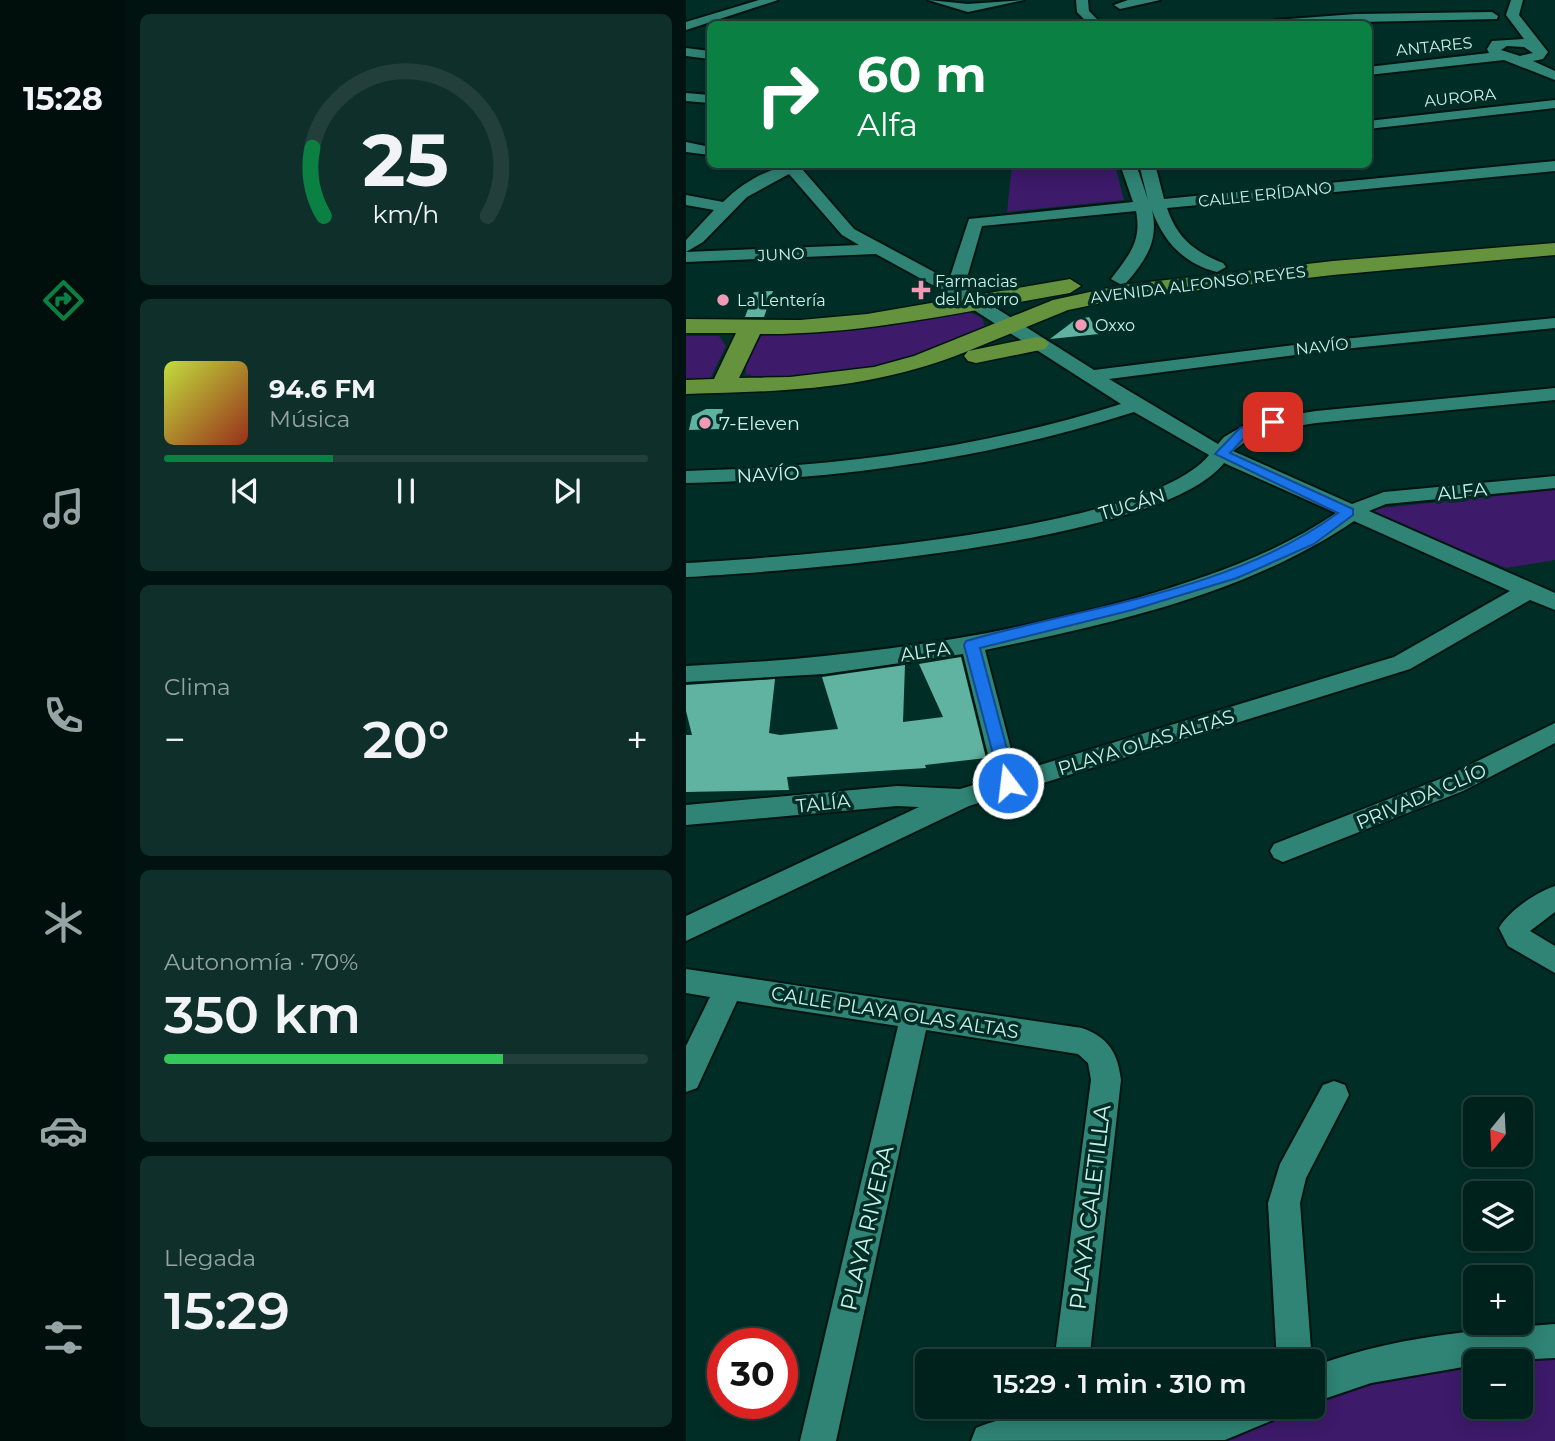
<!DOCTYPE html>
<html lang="es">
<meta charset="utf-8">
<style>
:root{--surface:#00221d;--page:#0e2f2a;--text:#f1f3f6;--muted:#95a4a4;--line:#223f3b;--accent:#0b8043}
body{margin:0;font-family:Montserrat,sans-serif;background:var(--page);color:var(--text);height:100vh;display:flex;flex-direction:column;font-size:26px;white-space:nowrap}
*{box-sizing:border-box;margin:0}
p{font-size:23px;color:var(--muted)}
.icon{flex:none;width:38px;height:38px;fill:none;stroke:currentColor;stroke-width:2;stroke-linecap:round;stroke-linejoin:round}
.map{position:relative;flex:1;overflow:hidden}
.details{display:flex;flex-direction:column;gap:14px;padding:14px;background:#001310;width:560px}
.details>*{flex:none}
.top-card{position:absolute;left:21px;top:21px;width:665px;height:147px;border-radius:10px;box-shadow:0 4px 18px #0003,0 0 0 2px var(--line);background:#0b8043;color:#fff;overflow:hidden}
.needle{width:46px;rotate:198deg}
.tools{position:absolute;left:777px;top:1097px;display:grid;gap:14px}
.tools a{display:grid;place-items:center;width:70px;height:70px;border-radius:10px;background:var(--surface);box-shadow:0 4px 18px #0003,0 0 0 2px var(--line);font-size:35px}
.speed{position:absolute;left:21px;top:1328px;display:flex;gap:14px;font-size:35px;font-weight:700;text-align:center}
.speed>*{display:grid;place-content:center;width:91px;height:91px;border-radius:50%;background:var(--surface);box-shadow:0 4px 18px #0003,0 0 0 2px var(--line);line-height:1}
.speed .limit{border:10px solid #d22;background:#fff;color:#111}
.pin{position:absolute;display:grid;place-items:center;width:60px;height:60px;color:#fff;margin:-30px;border-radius:14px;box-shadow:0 4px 10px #0006}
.me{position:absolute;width:77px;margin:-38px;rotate:345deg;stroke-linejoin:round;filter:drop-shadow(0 0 5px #0008)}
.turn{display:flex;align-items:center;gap:24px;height:147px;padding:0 35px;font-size:32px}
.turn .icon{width:91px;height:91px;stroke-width:2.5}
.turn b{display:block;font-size:49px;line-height:60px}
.big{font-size:52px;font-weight:600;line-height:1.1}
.details .card{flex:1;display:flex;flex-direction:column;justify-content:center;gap:10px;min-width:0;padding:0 24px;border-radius:10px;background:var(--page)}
.details .dial{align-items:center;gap:0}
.dial svg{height:182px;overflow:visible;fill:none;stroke:var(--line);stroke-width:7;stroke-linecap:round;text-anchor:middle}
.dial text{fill:var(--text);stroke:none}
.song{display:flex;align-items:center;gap:21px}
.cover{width:84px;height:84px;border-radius:10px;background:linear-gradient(135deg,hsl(70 70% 55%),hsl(10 70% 35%))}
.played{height:7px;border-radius:4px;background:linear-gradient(90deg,var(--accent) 35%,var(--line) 35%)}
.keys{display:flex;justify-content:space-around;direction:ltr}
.heat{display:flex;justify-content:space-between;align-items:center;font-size:38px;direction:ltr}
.charge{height:10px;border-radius:5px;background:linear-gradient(90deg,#34c759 70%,var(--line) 0)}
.trip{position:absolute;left:229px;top:1349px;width:410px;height:70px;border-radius:10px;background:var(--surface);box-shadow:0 4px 18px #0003,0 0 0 2px var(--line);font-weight:600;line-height:70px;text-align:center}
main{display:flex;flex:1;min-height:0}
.menu{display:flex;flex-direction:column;width:126px;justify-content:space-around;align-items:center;background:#000e0c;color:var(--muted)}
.menu .icon{width:49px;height:49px}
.menu .on{color:var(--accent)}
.menu b{font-size:32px;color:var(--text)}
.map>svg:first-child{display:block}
.green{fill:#3d1a6a;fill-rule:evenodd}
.building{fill:#60b2a1}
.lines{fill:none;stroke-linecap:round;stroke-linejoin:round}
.minor-casing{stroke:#001410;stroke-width:4}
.major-casing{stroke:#001410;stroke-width:3}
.minor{fill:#2f8475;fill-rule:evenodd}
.major{fill:#64923d;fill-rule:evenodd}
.route{fill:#1a73e8;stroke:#114b97;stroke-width:2}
.poi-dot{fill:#f09ab6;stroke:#002e27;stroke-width:2.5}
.labels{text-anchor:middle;stroke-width:7;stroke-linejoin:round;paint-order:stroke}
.far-street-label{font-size:16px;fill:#caf1e7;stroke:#002e27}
.far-poi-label{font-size:16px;fill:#caf1e7;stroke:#002e27;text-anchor:start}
.poi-label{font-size:19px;fill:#caf1e7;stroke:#002e27;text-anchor:start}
.street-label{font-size:19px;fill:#caf1e7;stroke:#002e27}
.near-street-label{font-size:23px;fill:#caf1e7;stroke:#002e27}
</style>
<main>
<nav class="menu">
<b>15:28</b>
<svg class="icon on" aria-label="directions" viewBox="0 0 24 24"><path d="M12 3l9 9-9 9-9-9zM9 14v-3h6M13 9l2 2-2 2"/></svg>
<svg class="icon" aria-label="music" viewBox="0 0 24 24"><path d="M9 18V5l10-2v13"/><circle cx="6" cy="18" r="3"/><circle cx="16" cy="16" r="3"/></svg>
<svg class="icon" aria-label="phone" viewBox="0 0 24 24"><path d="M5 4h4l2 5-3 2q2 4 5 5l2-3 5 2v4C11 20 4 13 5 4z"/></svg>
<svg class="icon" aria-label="climate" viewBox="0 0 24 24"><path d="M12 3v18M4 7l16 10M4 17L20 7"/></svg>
<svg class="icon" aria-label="car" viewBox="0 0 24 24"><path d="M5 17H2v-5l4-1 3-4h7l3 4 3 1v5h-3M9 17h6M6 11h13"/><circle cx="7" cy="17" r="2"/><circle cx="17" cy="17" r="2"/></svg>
<svg class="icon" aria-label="filters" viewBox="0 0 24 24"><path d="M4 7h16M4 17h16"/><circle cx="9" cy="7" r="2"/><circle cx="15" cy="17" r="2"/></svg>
</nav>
<section class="details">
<div class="card dial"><svg viewBox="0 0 100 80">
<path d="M14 69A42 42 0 1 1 86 69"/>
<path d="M14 69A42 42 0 0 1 9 39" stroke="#0b8043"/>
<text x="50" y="56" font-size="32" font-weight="700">25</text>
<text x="50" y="72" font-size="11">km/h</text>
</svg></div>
<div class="card">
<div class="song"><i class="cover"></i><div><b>94.6 FM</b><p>Música</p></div></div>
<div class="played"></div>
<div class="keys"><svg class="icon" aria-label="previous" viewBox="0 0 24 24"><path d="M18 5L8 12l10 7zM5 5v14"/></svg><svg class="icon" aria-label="pause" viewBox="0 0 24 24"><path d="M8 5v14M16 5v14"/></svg><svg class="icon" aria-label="next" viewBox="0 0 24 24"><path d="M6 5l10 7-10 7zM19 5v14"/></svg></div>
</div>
<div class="card"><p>Clima</p>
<div class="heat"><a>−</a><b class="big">20°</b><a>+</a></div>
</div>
<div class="card"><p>Autonomía · 70%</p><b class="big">350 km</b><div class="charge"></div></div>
<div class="card"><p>Llegada</p><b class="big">15:29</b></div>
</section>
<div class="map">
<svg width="869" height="1441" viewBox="0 0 869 1441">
<rect width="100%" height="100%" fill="#002e27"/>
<g class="green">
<polygon points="326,165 429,165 438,200 321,212"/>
<polygon points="279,310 296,318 299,327 215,365 95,384 60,374 60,356 76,335 155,331"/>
<polygon points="0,336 33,336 40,346 23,381 0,380"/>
<polygon points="869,490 869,560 820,568 676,510"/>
<path d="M869,1341V1441H303C409,1421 519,1407 626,1407L627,1385ZM789,1362H835V1407H789Z"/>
</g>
<g class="building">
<polygon points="87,291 78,317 59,317 68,292"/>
<polygon points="403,317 413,334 364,339 389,320"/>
<polygon points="20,409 37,409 33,429 3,430 6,416"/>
<polygon points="275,657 300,758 239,765 240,768 101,777 103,790 0,792 0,735 6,735 0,711 0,685 89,679 83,733 94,735 152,729 136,677 219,665 217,722 257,717 233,664"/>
</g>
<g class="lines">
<g class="minor-casing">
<g id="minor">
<polygon points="73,0 92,0 0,30 0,22"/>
<polygon points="242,0 282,4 338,0 282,12"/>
<polygon points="390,0 402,0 403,11 416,24 403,24 391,12"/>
<polygon points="442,0 474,0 434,9 428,5"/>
<path d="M825,0H837L833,15L862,52L857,59L847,61L869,71V80L818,60L682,75V67L803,53L801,49L806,41L838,39L820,15ZM821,46L838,47L847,53L834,56L815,50Z"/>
<polygon points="806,12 812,16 811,19 582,24 589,20 670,14"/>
<polygon points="0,48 24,51 24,59 0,56"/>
<polygon points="0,93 24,95 24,103 0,101"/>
<polygon points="869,100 869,108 682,129 682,121"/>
<polygon points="0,142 24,147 24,155 0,152"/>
<path d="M869,161V171L481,208C491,238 509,252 537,263L540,267L531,272C498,264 477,241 466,210C473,241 460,260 440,283L434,284L425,279C443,255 456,242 450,211L296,226L278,288L408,370L657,339L869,318V328L657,349L423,379L532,444L538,437L566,421L630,411L869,388V400L630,423L572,432L547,451L666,504L698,492L869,476V488L700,504L683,511L869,593V610L844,600L724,669L283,806L0,941V916L233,807L211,806L0,825V805L211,786L274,789L308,779L277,654L138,674L0,682V666C153,659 303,640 451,598C521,577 590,554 650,513L538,463C474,544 108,571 0,577V563C104,557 461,532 523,455L448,412C302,459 153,480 0,483V471C149,467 293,449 435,404L263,294L190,254L0,262V240L28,210L0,205V195L37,202C62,178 89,164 122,164L116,169L168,229L263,280L283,219L447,202L434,164H450L462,200L453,164H469L478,199ZM103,174L156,235L173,245L0,252L17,242L61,197ZM668,521L824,591L708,657L331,772L299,650C424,624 561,594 668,521Z"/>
<polygon points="869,723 869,743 777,791 597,862 588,858 584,851 588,844 759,777"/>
<path d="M869,886V912L844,931L869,946V973L822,946L813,928C822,911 851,892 869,886Z"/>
<path d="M0,969L396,1028C422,1037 432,1053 435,1080L403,1362H368L405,1080L402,1063L392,1054L240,1030L150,1441H114L212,1026L51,1001L11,1088L0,1092V1046L24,997L0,993Z"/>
<polygon points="648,1081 659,1085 663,1095 620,1178 614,1203 626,1362 591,1362 582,1203 594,1164 637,1085"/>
<path d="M869,1324V1358L789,1362V1365L685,1383L626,1403V1367C705,1337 786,1330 869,1324Z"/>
<path d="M441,1407H592L587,1420L539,1440L285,1441L290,1428C337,1409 391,1409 441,1407Z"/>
</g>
</g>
<g class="major-casing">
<path id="major" d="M869,243V255L647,275L436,299L382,310L282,351L351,337L359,339L363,344L359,349L290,363L282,361L278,356L282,351C185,390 103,391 0,394V380L28,379L50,333H0V319L114,320L181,314L384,279L395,286L384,293C281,311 178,335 74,334L53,378L104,377L188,367L228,356L367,300L436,285L647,261Z"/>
</g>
<use href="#minor" class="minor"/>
<use href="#major" class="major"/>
</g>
<path class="route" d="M587,418L593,422L591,425L563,433L544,453L667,509V515L628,544L551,578L446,610L294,648L330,783L322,790L316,788L278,645L280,641C405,605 544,592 652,513L529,454L554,428Z"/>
<g class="poi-dot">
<path d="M231.5 279.5h7v7h7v7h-7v7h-7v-7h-7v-7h7z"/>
<circle cx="37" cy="300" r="7"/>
<circle cx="395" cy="325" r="7"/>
<circle cx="19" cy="423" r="7"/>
</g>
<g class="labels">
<g class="far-street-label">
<text transform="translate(748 46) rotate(-6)" y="6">ANTARES</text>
<text transform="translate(774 97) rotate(-6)" y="6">AURORA</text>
<text transform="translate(579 194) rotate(-6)" y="6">CALLE ERÍDANO</text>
<text transform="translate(95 254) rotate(-3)" y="6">JUNO</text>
<text transform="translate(512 284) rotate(-7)" y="6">AVENIDA ALFONSO REYES</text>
<text transform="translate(636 346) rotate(-6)" y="6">NAVÍO</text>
</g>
<g class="far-poi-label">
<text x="249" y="287">Farmacias<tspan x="249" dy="18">del Ahorro</tspan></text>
<text x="51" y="306">La Lentería</text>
<text x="409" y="331">Oxxo</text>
</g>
<g class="poi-label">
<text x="33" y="430">7-Eleven</text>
</g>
<g class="street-label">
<text transform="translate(82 474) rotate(-3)" y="7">NAVÍO</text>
<text transform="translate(776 491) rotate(-6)" y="7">ALFA</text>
<text transform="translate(446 504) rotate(-17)" y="7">TUCÁN</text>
<text transform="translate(239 651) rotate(-8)" y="7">ALFA</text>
<text transform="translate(460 742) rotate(-17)" y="7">PLAYA OLAS ALTAS</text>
<text transform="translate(735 796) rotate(-23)" y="7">PRIVADA CLÍO</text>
<text transform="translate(137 803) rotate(-6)" y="7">TALÍA</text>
<text transform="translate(209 1012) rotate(9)" y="7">CALLE PLAYA OLAS ALTAS</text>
</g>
<g class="near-street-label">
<text transform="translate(404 1207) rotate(-83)" y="8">PLAYA CALETILLA</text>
<text transform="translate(181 1228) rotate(-77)" y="8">PLAYA RIVERA</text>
</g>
</g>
</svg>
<div class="tools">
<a><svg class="needle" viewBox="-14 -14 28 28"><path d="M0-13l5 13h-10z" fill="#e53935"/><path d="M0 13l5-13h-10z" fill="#95a4a4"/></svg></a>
<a><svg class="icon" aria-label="layers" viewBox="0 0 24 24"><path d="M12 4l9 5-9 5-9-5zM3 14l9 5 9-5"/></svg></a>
<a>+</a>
<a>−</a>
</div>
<div class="speed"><div class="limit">30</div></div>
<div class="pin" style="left:587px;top:422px;background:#d93025"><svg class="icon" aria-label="arrive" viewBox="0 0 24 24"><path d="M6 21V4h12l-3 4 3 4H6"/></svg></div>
<svg class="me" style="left:322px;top:783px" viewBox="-20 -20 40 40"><circle r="17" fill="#1a73e8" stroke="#fff" stroke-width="3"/><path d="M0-11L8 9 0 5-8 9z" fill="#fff"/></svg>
<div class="trip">15:29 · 1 min · 310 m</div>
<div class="top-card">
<div class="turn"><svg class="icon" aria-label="right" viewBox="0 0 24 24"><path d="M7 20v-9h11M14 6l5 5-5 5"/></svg><div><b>60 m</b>Alfa</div></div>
</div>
</div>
</main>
